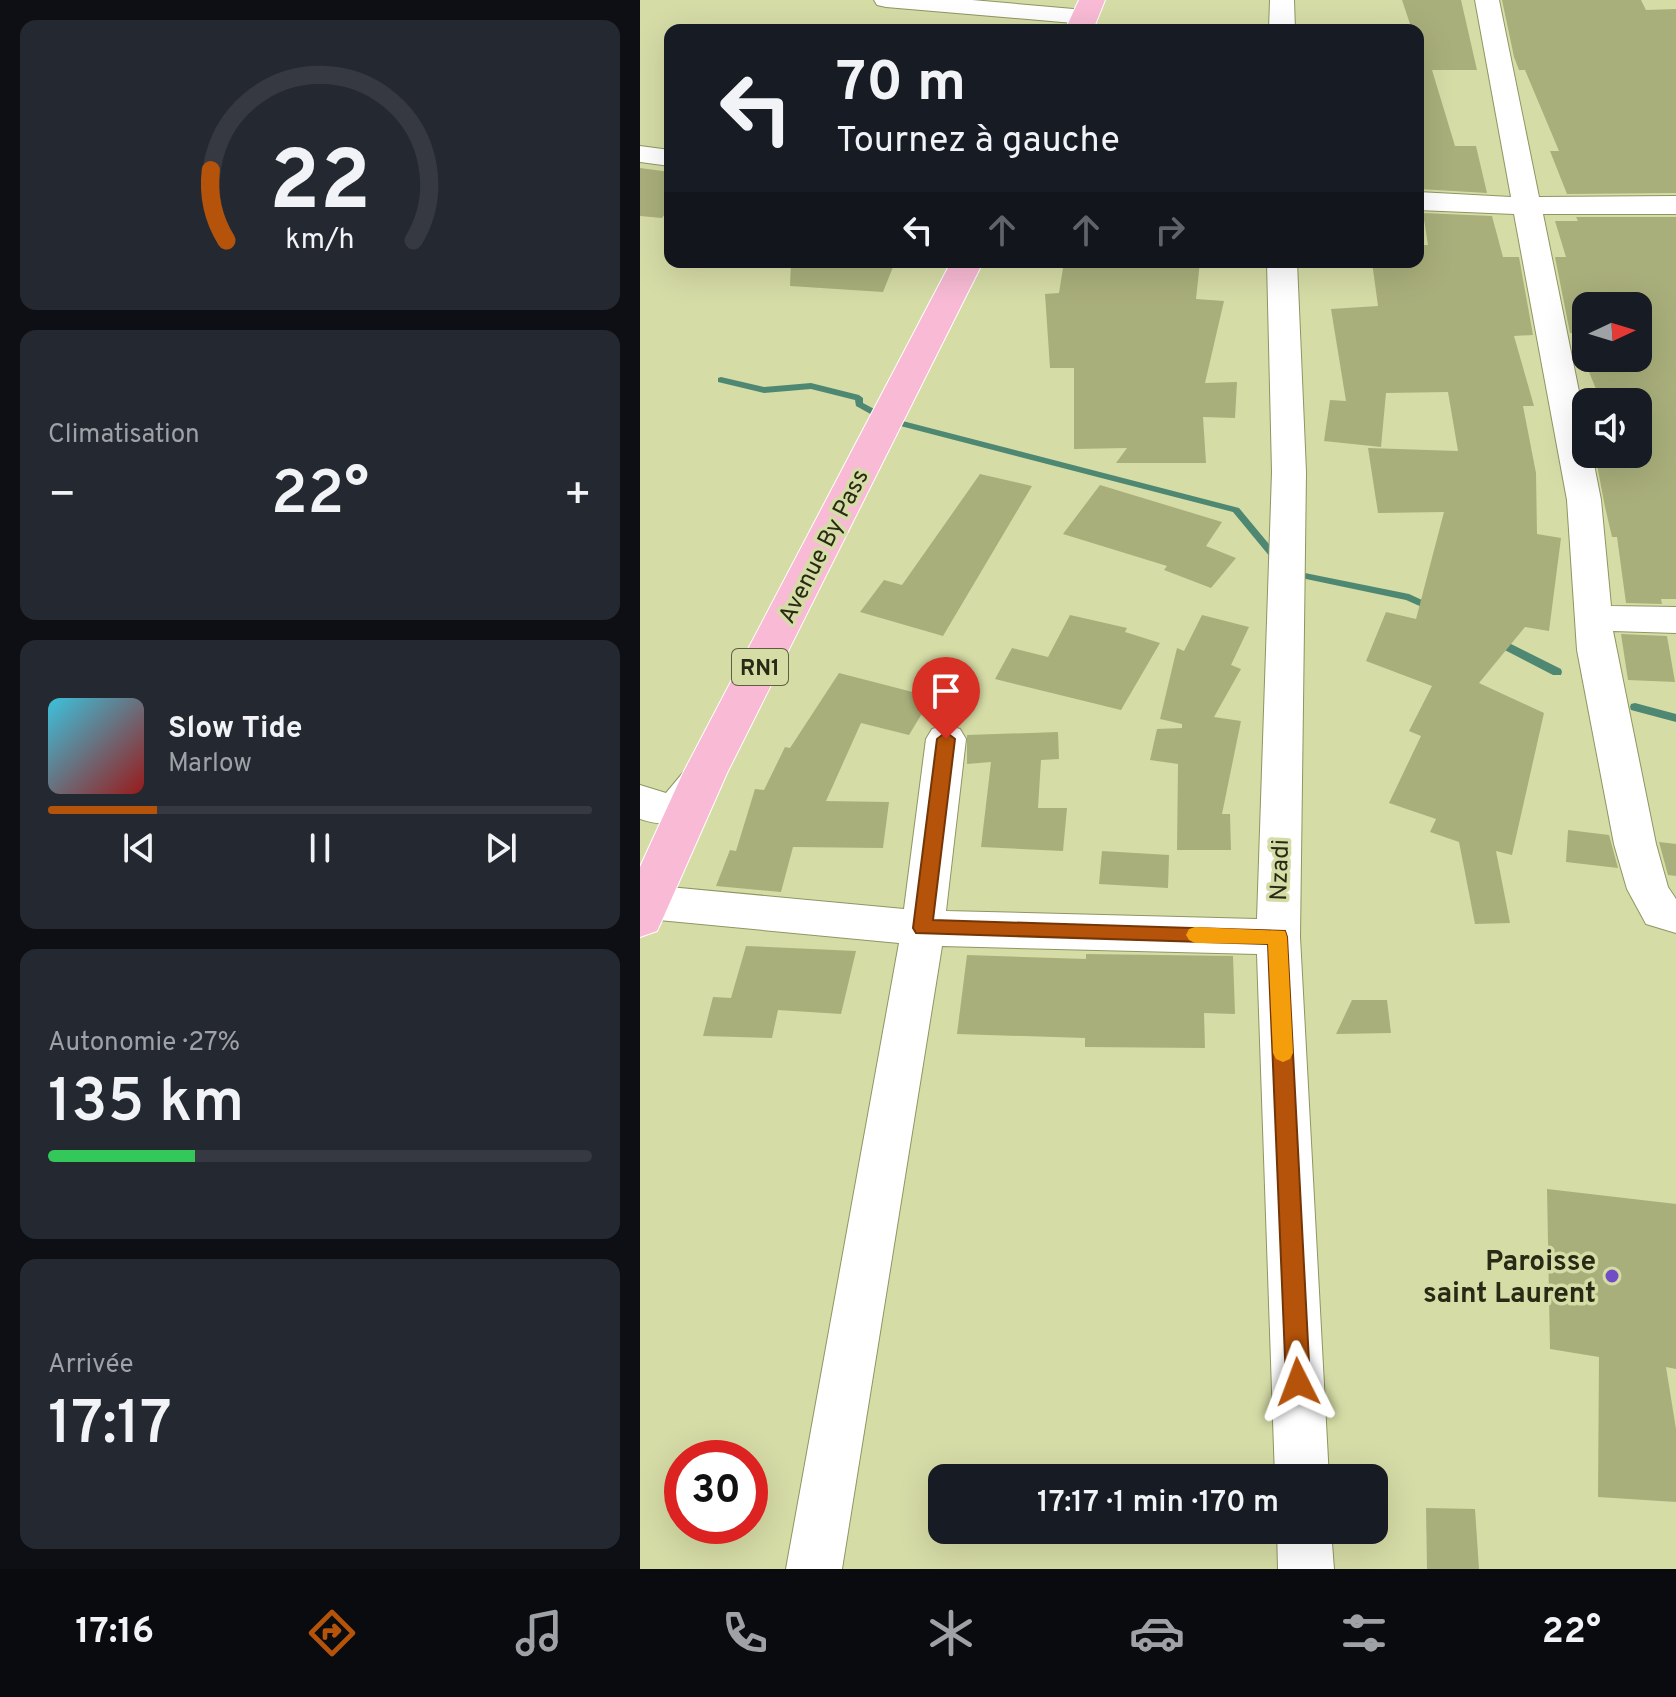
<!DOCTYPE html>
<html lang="fr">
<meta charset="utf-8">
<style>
:root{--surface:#171b24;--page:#242831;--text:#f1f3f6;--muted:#9ea1a6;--line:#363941;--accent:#b45309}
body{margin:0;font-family:Overpass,sans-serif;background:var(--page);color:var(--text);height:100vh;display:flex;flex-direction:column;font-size:30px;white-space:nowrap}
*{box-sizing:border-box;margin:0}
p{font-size:26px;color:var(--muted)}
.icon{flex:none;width:44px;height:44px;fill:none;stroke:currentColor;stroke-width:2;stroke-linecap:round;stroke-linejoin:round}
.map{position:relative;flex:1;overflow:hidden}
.side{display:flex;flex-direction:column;gap:20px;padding:20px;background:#0d0f14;width:640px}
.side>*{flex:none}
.banner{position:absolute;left:24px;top:24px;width:760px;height:244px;border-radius:16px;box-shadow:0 8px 32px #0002;background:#171b24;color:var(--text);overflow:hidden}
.needle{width:52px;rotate:86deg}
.fabs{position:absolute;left:932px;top:292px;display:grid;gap:16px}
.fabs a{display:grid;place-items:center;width:80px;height:80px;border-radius:16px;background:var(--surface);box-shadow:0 8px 32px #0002;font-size:40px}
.speed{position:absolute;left:24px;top:1440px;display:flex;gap:16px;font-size:40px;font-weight:700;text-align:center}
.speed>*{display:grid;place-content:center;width:104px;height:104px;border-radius:50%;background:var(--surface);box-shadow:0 8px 32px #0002;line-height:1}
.speed .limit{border:12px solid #d22;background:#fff;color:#111}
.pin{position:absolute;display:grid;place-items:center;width:68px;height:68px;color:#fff;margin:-82px -34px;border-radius:50% 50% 50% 0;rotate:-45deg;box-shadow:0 0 8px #0007}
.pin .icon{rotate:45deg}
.me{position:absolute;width:88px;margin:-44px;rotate:357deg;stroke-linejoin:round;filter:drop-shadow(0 0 6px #0008)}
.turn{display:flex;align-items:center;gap:28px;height:168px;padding:0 40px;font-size:36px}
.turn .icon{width:104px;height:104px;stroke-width:2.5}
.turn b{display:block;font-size:56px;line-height:68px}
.lanes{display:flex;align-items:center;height:76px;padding:0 40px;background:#0003;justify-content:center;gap:40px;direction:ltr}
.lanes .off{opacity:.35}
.big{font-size:60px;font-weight:600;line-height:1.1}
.side .widget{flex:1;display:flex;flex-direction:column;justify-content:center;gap:12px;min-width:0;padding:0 28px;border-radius:16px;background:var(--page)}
.side .dial{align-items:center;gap:0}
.dial svg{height:208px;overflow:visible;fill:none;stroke:var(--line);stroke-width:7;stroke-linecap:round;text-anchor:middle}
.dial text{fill:var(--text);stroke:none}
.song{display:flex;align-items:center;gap:24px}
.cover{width:96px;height:96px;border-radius:12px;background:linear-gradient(135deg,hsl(190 70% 55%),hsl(0 70% 35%))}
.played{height:8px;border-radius:4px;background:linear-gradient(90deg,var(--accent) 20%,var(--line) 20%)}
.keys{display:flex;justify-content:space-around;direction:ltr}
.heat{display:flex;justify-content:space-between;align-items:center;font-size:44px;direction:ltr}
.charge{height:12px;border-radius:6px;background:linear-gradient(90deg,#34c759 27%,var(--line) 0)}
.trip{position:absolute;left:288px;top:1464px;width:460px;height:80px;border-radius:16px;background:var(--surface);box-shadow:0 8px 32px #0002;font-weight:600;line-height:80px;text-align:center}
.dock{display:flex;height:128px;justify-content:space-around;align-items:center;background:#090b0e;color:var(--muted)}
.dock .icon{width:56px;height:56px}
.dock .on{color:var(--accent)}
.dock b{font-size:36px;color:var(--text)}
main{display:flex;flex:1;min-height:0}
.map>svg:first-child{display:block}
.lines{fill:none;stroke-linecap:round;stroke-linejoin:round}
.stream{fill:#4e8872;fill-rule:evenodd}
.building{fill:#a9af7b;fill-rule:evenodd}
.minor-casing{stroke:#909562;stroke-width:2}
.trunk-casing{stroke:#fff;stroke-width:2}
.minor{fill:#fff;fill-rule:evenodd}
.trunk{fill:#f8bad4;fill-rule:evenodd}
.route{fill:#b45309;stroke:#753606;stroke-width:2}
.slow{fill:#f59e0b}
.poi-dot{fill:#704cc5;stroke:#d6dca6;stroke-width:3}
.labels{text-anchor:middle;stroke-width:7;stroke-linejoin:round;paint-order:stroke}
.shield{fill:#d6dca6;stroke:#5c5f40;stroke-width:2}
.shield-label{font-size:22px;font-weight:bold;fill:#282a15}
.street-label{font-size:24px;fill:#282a15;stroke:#d6dca6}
.near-poi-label{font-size:28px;font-weight:bold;fill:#282a15;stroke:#d6dca6;text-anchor:end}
</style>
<main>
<section class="side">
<div class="widget dial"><svg viewBox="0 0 100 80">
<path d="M14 69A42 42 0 1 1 86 69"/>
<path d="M14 69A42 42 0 0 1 8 42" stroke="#b45309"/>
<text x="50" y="56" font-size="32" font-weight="700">22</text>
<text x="50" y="72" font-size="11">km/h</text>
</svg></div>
<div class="widget"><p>Climatisation</p>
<div class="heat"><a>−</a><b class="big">22°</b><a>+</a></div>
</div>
<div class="widget">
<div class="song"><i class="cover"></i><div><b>Slow Tide</b><p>Marlow</p></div></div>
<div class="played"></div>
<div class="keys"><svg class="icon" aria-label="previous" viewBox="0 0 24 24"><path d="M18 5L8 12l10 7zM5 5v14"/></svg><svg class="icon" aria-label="pause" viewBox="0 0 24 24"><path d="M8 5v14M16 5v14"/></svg><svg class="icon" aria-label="next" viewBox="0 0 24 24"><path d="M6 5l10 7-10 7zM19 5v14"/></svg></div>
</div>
<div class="widget"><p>Autonomie · 27%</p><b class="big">135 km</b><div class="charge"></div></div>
<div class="widget"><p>Arrivée</p><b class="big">17:17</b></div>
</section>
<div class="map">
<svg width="1036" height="1569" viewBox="0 0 1036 1569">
<rect width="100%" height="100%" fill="#d6dca6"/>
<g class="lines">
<g class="stream">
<polygon points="81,377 124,387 171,383 219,395 223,398 223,403 251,418 599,508 643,561 638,564 635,563 593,512 245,422 216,406 215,400 171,389 124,393 78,382 78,378"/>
<polygon points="650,570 769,594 795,606 796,608 791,611 766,600 647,575 645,573 647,571"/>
<polygon points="857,637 921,669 922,672 921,675 913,675 853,644 852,641"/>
<polygon points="995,703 1036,714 1036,722 991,710 990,707 991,704"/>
</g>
</g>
<g class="building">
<polygon points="762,0 821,0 837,70 792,70 815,146 836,146 847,193 779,189 778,30 772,30"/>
<polygon points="862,0 1001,0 1006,10 1036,9 1036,193 927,194 910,151 919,151 885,70 879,70 874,57"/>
<polygon points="0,168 30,172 30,207 22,218 0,216"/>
<polygon points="783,213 852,216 863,257 879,257 893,335 874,336 894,406 883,406 896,473 897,534 921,538 909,631 885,627 839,683 904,713 872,855 856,851 870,923 835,924 819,842 790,832 796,819 749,803 781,736 769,731 792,686 726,661 746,612 776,619 804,512 738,513 728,448 818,451 808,392 746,393 741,447 684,441 690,400 706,401 691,309 738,306 732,262 778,262 778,245 788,245"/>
<path d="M936,217H1036V599H1021L1022,604L986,603L977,537H972L965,507L955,454H998V402H946V411L942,390L956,389L933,333H930L915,257H926L915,221H938ZM946,306H998V358H946Z"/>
<polygon points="151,262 255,262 243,292 150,286"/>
<polygon points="452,262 560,262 556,299 584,301 565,383 597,382 595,418 563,417 566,463 476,463 487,448 434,449 434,368 410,368 405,294 419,293 423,268 452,268"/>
<polygon points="340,474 392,486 303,636 220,612 244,580 262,585"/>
<polygon points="460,485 582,522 566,546 596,558 571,588 524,570 527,566 423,534"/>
<polygon points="430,615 487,628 485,632 520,643 481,710 355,679 372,648 408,657"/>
<polygon points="562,615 609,627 591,665 601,669 574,717 601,721 582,814 590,814 591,850 537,850 538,764 510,760 517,729 542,728 542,724 520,719 537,648 544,651"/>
<polygon points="981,634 1027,636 1035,682 988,680"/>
<polygon points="199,673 292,697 269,735 221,723 186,801 249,802 243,848 153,847 141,892 76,886 90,850 96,851 115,789 124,790 145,747 150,748"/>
<polygon points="418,732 419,759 401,760 398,808 427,808 423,851 341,847 351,762 327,764 327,735"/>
<polygon points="928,830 969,835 978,868 926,862"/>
<polygon points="1019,842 1036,844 1036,876 1028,875"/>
<polygon points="462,851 529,855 528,888 459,884"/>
<polygon points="106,946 216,951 201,1014 138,1010 132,1038 63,1036 73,997 91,998"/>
<polygon points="446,954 593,956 595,1014 564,1013 565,1048 445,1047 445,1038 317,1034 327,955 446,959"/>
<polygon points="712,1000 747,1000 751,1033 696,1034"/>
<polygon points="907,1189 1036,1204 1036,1369 1026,1367 1036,1429 1036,1502 958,1497 959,1357 910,1349"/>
<polygon points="786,1508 835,1509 839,1569 787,1569"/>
</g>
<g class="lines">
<g class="minor-casing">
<g id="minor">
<polygon points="234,0 332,0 445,10 454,12 457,17 454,22 445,24 246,7 237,5"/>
<polygon points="630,0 654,0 655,30 629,30"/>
<polygon points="835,0 859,0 899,197 1036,196 1036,214 903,214 946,426 946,454 952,454 961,500 971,606 1036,607 1036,633 973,631 1016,844 1028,887 1036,899 1036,933 1006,924 987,889 974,844 937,650 927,500 874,214 778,210 778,192 871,197"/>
<polygon points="0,146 30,150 30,166 0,162"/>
<polygon points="627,262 657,262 666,472 660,937 689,1478 635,1478 617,954 302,946 202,1569 146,1569 259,943 8,919 0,916 0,888 8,885 264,909 286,739 292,729 306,725 320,729 326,739 306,911 617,919 632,472"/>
<path d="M65,759L79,763L85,774C63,813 46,834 0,819V785L26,793L51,763Z"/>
<polygon points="637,1530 691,1530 694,1569 638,1569"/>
</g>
</g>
<g class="trunk-casing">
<g id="trunk">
<polygon points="439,0 465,0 453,30 425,30"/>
<polygon points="311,262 343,262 87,773 23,918 17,931 0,937 0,867 43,773"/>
</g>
</g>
<use href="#minor" class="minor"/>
<use href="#trunk" class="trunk"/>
</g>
<polygon class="route" points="306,732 315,739 293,920 645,931 647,937 670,1382 666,1391 658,1394 649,1391 646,1382 628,944 276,933 273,928 297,739"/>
<polygon class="slow" points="555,927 645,931 647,937 653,1053 650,1059 643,1062 636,1059 633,1053 628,944 555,943 549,940 546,935 549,929"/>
<circle class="poi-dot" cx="972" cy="1276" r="8"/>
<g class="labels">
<rect class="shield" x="92" y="649" width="56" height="36" rx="6"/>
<g class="shield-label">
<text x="120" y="675">RN1</text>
</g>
<g class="street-label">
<text transform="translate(183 546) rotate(-63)" y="8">Avenue By Pass</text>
<text transform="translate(639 870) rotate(-88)" y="8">Nzadi</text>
</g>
<g class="near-poi-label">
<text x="956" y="1270">Paroisse<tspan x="956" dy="32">saint Laurent</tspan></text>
</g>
</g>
</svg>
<div class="fabs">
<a><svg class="needle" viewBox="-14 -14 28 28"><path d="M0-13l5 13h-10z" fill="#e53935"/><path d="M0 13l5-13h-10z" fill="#9ea1a6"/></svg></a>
<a><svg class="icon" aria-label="sound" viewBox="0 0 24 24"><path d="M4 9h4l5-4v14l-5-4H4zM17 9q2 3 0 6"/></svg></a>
</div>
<div class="speed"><div class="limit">30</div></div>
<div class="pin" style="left:306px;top:739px;background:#d93025"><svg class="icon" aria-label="arrive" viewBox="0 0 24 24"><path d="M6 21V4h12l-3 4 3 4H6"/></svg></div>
<svg class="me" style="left:658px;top:1382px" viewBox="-20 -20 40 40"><path d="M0-17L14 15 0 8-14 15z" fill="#b45309" stroke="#fff" stroke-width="4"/></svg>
<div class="trip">17:17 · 1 min · 170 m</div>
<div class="banner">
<div class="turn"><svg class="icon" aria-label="left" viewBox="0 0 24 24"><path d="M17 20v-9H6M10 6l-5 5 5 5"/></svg><div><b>70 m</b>Tournez à gauche</div></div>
<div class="lanes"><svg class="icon" aria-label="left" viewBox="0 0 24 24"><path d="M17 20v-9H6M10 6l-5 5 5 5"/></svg><svg class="icon off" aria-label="ahead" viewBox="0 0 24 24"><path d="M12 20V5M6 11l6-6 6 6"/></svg><svg class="icon off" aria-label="ahead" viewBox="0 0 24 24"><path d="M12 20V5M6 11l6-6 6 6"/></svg><svg class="icon off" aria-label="right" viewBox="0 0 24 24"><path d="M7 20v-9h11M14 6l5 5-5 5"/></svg></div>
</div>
</div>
</main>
<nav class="dock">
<b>17:16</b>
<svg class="icon on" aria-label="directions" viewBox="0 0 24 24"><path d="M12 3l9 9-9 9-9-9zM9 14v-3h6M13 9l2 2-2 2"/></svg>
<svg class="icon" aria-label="music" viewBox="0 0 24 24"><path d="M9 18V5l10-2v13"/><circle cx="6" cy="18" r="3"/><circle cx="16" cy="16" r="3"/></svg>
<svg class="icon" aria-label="phone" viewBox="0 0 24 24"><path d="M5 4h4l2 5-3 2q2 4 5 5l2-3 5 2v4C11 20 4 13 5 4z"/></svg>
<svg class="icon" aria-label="climate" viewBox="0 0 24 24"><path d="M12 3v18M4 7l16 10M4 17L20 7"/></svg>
<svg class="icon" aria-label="car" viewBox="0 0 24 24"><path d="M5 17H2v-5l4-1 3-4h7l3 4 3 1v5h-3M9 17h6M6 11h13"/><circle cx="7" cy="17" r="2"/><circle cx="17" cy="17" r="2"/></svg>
<svg class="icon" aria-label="filters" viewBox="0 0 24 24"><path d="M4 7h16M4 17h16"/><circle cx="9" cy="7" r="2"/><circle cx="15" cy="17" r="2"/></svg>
<b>22°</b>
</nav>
